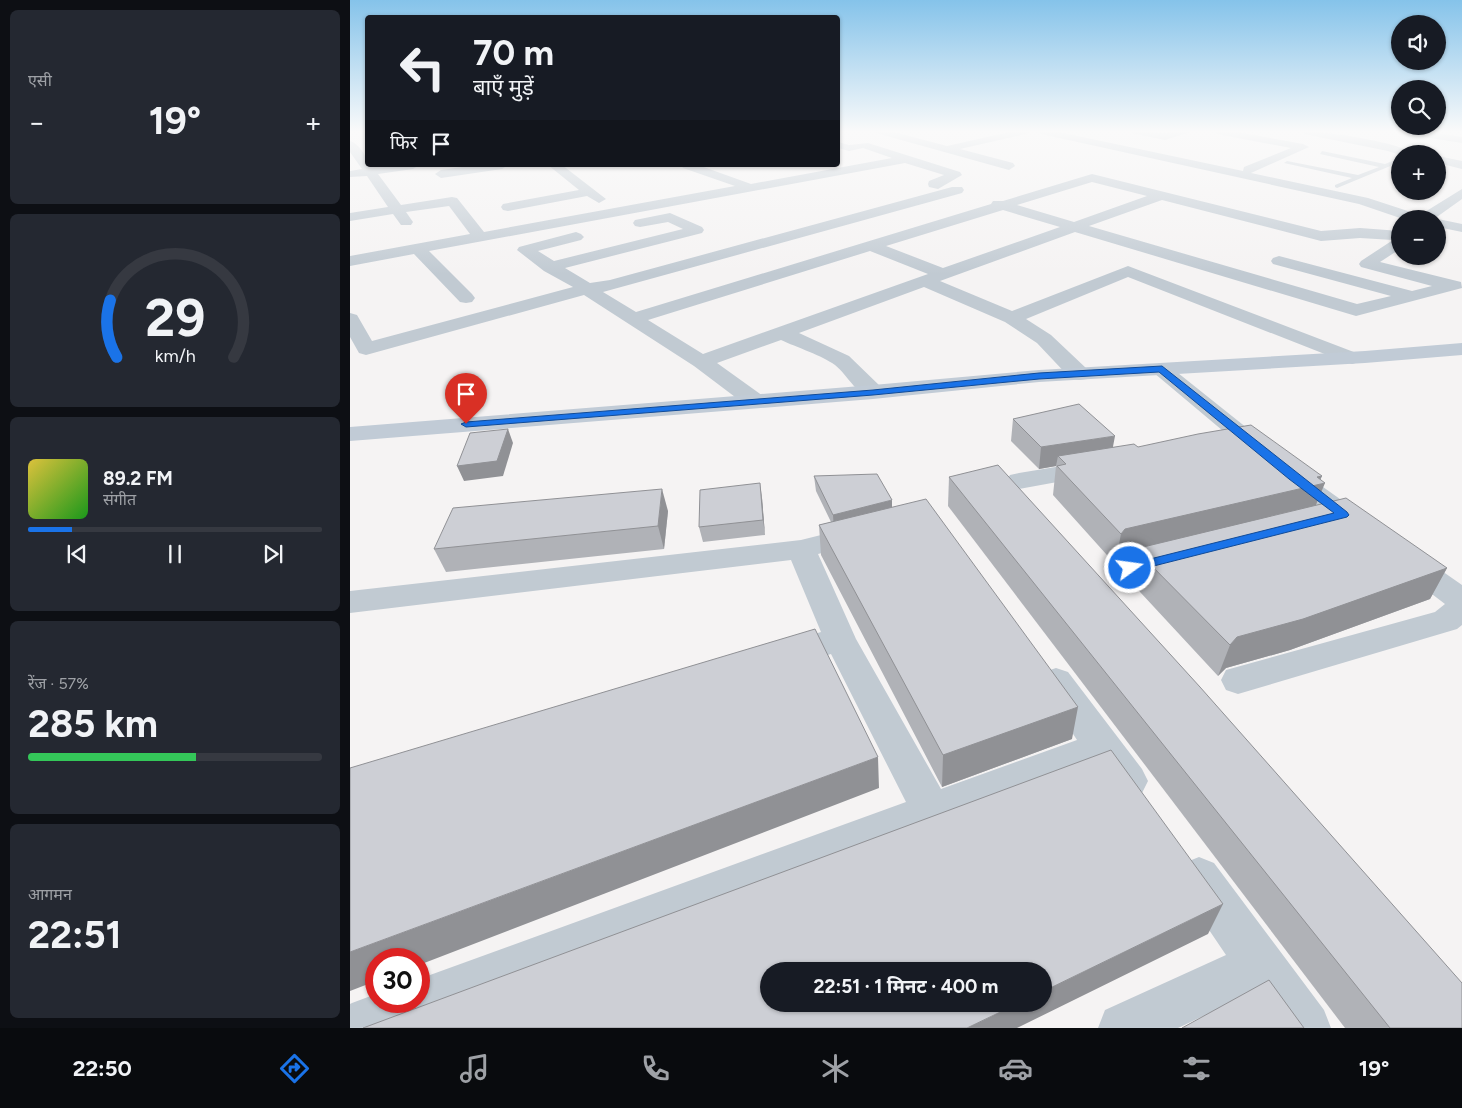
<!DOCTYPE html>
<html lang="hi">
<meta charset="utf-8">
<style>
:root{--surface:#171b24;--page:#242831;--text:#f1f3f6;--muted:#9ea1a6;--line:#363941;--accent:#1a73e8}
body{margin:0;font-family:Figtree,"Noto Sans Devanagari",sans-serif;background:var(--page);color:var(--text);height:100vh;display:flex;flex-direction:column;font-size:19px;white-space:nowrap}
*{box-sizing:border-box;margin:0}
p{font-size:16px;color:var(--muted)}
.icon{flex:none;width:28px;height:28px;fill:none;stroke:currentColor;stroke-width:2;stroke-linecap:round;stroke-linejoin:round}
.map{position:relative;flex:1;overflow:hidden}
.sheet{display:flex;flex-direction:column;gap:10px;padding:10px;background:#0d0f14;width:350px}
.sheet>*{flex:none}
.top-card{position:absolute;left:15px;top:15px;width:475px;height:152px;border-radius:5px;box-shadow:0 1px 4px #0004;background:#171b24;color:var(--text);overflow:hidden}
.controls{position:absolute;left:1041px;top:15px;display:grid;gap:10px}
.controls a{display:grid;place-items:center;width:55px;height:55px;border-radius:50%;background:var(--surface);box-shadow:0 1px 4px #0004;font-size:25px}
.speed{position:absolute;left:15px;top:948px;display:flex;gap:10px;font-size:25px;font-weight:700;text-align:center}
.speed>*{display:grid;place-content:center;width:65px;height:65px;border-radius:50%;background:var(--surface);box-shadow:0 1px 4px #0004;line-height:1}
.speed .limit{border:8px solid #d22;background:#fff;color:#111}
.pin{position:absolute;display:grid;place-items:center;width:42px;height:42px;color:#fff;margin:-51px -21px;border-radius:50% 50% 50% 0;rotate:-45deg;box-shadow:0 0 5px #0007}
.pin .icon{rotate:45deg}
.me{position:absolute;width:55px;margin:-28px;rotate:76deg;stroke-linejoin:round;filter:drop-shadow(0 0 4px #0008)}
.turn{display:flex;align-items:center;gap:18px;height:105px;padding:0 25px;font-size:22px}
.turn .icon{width:65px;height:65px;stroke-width:2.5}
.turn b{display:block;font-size:35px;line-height:42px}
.then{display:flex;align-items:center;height:48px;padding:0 25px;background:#0003;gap:10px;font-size:19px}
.big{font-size:38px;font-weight:700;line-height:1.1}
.sheet .card{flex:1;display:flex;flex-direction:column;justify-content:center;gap:8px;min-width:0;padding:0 18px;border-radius:8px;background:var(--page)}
.sheet .dial{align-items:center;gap:0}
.dial svg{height:130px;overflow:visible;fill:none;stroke:var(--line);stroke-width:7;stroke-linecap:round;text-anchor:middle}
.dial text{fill:var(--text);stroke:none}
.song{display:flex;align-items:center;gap:15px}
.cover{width:60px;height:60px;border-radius:8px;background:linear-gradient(135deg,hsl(50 70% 55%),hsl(120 70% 35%))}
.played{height:5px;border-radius:2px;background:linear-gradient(90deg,var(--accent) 15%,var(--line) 15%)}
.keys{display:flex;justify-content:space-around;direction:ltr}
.heat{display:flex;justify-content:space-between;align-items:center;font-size:28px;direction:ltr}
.charge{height:8px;border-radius:4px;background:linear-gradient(90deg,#34c759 57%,var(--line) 0)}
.trip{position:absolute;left:410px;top:962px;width:292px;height:50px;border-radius:25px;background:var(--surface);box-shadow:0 1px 4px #0004;font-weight:700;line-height:50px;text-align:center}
.tab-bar{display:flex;height:80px;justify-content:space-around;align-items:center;background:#090b0e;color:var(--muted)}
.tab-bar .icon{width:35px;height:35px}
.tab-bar .current{color:var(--accent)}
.tab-bar b{font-size:22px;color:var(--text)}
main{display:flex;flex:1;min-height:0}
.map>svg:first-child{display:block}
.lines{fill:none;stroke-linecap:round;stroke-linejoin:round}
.lane{fill:#c1cad2;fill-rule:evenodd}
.street{fill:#c1cad2;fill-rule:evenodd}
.secondary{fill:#c1cbd6;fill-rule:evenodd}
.wall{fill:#b0b2b7}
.shaded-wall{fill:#909195}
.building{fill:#cdcfd5;stroke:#909195}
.route{fill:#1a73e8;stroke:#114b97}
</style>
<main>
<section class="sheet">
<div class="card"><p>एसी</p>
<div class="heat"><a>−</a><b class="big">19°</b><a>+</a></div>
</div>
<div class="card dial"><svg viewBox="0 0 100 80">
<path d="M14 69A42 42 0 1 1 86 69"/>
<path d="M14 69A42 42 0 0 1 10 34" stroke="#1a73e8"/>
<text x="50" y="56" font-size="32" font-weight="700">29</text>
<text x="50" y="72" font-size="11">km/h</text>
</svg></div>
<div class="card">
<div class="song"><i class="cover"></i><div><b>89.2 FM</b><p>संगीत</p></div></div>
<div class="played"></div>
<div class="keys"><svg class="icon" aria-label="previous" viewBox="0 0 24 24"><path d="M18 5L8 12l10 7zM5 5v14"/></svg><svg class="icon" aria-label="pause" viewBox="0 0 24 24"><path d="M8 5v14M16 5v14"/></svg><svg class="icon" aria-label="next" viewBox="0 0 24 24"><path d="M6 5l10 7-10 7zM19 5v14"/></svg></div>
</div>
<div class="card"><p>रेंज · 57%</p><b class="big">285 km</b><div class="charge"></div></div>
<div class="card"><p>आगमन</p><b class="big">22:51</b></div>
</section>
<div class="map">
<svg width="1112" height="1028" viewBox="0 0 1112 1028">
<rect width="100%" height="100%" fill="#f5f3f3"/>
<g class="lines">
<polygon class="lane" points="972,151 1035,164 1050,158 1050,162 987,188 985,187 985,185 1002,178 934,163 937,161 1008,175 1029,167 970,154"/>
<g class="street">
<polygon points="525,131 540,131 597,146 664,131 681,131 680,133 610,149 663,163 665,166 659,170 526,133"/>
<polygon points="686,131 704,131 893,171 894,167 941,148 867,134 862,131 882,131 953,144 959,147 901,173 1018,198 1070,215 1112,189 1112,199 1084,219 1053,219 1009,204 691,134"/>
<path d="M780,131C791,130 802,133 813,133C822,133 830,130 838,131L837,133L815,140L781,133Z"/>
<path d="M954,131C972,131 1051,142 1063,154H1050V155L1038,151L954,134Z"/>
<polygon points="1049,131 1072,131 1112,137 1112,143 1054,134"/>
<path d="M0,141C8,143 18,157 18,165L23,167L39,165H69L63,169L28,174L51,205L102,197L107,198L134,232L385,186L333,168L331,165H348L401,184L542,158L513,148L499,151L488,148V142L499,145L518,143L610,172L612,175L588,189L579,187L578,184L579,181L594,175L555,163L79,251L122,294L125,298L122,302L116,303L110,302L64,254L0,266V256L120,234L99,206L56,212L63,222L61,225H51L43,214L0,221V213L38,207L17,176L0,177V171L12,169L0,152Z"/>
<polygon points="1088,156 1112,161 1112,169 1088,163"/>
<polygon points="127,165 158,165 152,169 91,178 85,174 91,170"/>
<polygon points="198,165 212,165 256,199 249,203 237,196 158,211 153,210 151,207 153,204 229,190"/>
<path d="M742,174L971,231L1010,228L1050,231V249L1030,262L1111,282L1112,288L1006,316L725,232L590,281L662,311L778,266L1009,354L1012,358L1009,362L1002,364L995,362L778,277L676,319L701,335L737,369L740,374L737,379L729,380L721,379L687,343L655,322L574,287L449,333L499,356L531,387L534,392L531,397C509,402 500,377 485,365C473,356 446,347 431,340L367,363L413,396L416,401L413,406L405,408L397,406L344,366L234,295L16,355L9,353L0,337V313L7,315L22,341L223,287L194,271L167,250L169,247L226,232L231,234L234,237L231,240L188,251L204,261L333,229L318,222L290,227L285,226L283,223L285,220L320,213L352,227L354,230L352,233L215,268L240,283L260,280L602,187H612L614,190L612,193L253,292L286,312L641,204L643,201H653ZM742,182L797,196L724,222L667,205ZM812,200L971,241L1010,238L1043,240L1011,261L1009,264L1011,267L1082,286L1062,291L929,256L923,258L921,261L923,264L1041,296L1007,304L739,226ZM653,210L710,227L593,268L536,246ZM520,251L578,274L353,354L298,320Z"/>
<polygon points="1088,219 1112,224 1112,232 1088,227"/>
<polygon points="811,363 818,365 952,472 1018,519 1022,525 1018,531 1008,534 998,531 934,482 804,373 800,369 804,365"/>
<polygon points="742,461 751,464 755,469 751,474 669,489 660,487 656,481 660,475 669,473"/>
<polygon points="507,526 517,529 521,535 517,541 468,554 506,639 591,789 727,740 689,682 694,672 706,668 718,672 792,769 798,781 792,793 778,798 764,793 745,766 67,1028 0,1028 0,1004 2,1003 26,994 26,1001 69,1001 69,979 556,802 481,654 437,668 425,664 420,655 425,646 471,632 441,560 0,613 0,591 451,540"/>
<polygon points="1059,552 1069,555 1112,585 1112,625 1107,629 888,694 876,690 871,680 876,670 1085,612 1095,604 1049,569 1044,562 1049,555"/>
<polygon points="849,857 864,863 974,1010 981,1028 926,1028 902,993 828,1028 748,1028 755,1010 876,955 834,893 827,878 834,863"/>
</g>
<polygon class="secondary" points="1112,343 1112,355 1015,363 689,382 523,399 0,441 0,427 523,385 689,370 1015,351"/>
</g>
<g class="wall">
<polygon points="663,419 763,447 788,447 972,476 970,480 966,505 1097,568 1080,599 940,650 876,668 868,676 778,579 784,555 769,559 765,564 703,495 706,466 689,469 661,441"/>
<polygon points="464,476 542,507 722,739 592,787 471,555 469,525 481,522 466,491"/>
<polygon points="599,477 1112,1028 995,1028 598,506"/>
<polygon points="412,498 415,535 353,542 349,527"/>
<polygon points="318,511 314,549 96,572 84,549"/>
</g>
<g class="shaded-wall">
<polygon points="158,429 163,443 153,476 114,481 107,466"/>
<polygon points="765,436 761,457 716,464 708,456 706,466 689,469 691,447"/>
<polygon points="972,476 968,484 975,483 963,512 785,549 784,555 769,559 765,564 771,534 775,529"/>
<polygon points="410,483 412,498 415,535 413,520"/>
<polygon points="312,489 318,511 314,549 308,526"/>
<polygon points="542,500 542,516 484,530 483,515"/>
<polygon points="1097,568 1080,599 940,650 876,668 868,676 880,645 887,637"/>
<polygon points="728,707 722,739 592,787 593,755"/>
<polygon points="528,757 529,788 69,965 69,959 26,959 26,981 0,991 0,952"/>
<polygon points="873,904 858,934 667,1028 617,1028 667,1004 694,1004 694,991"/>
</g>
<g class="building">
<polygon points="729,404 765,436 691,447 663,419"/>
<polygon points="901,425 972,476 967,477 975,483 775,529 771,534 707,466 716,464 708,456 784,444 788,447 848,434"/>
<polygon points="158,429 147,461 107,466 120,433"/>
<polygon points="648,465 850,687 1112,983 1112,1028 1040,1028 599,477"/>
<polygon points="527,474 542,500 483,515 464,476"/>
<polygon points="410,483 413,520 349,527 350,490"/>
<polygon points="312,489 308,526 84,549 103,508"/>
<polygon points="996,498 1097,568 953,619 887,637 880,645 785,549"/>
<polygon points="576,499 728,707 593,755 469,525"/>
<polygon points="465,629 528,757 0,952 0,768"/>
<polygon points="761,750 873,904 694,991 694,971 419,971 419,1004 667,1004 617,1028 13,1028"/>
<polygon points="919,980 954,1028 832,1028"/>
</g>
<linearGradient id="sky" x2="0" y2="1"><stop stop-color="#85c3ea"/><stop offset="0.48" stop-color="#fafafa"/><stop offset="1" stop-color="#fafafa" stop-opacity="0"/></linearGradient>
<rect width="1112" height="274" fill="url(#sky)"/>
<polygon class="route" points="812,366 997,512 999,515 997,517 780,572 775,571 773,568 780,564 984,513 939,479 809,372 689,379 523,395 116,427 111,424 116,422 523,390 689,373"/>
</svg>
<div class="controls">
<a><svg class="icon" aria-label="sound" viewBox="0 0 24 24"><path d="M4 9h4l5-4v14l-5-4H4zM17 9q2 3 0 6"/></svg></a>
<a><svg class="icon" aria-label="search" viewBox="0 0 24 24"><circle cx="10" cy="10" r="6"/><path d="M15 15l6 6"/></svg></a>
<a>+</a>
<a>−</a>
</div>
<div class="speed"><div class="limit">30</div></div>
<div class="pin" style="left:116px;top:424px;background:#d93025"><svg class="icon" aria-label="arrive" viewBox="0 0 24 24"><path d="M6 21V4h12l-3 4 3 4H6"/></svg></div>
<svg class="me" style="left:780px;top:568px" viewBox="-20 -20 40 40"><circle r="17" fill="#1a73e8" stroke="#fff" stroke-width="3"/><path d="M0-11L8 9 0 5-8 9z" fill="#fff"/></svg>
<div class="trip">22:51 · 1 मिनट · 400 m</div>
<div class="top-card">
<div class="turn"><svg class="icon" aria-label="left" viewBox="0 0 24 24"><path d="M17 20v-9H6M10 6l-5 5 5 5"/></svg><div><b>70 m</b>बाएँ मुड़ें</div></div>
<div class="then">फिर<svg class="icon" aria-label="arrive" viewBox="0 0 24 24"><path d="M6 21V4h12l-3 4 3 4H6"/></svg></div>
</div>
</div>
</main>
<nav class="tab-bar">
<b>22:50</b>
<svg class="icon current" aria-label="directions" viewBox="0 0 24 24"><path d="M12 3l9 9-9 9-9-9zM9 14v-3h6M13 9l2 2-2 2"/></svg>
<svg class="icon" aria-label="music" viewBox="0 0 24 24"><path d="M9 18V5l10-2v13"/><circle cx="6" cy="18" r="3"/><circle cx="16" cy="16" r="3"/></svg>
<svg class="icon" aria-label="phone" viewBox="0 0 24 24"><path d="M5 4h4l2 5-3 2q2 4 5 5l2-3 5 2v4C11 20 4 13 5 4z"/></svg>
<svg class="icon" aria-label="climate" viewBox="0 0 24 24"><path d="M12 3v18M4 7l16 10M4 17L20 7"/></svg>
<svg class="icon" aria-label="car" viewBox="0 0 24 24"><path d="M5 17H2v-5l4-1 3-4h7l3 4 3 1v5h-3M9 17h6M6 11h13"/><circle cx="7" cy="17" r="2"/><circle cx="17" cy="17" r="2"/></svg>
<svg class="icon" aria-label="filters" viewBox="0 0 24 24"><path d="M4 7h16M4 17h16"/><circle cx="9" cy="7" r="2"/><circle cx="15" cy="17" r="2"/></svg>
<b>19°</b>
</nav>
